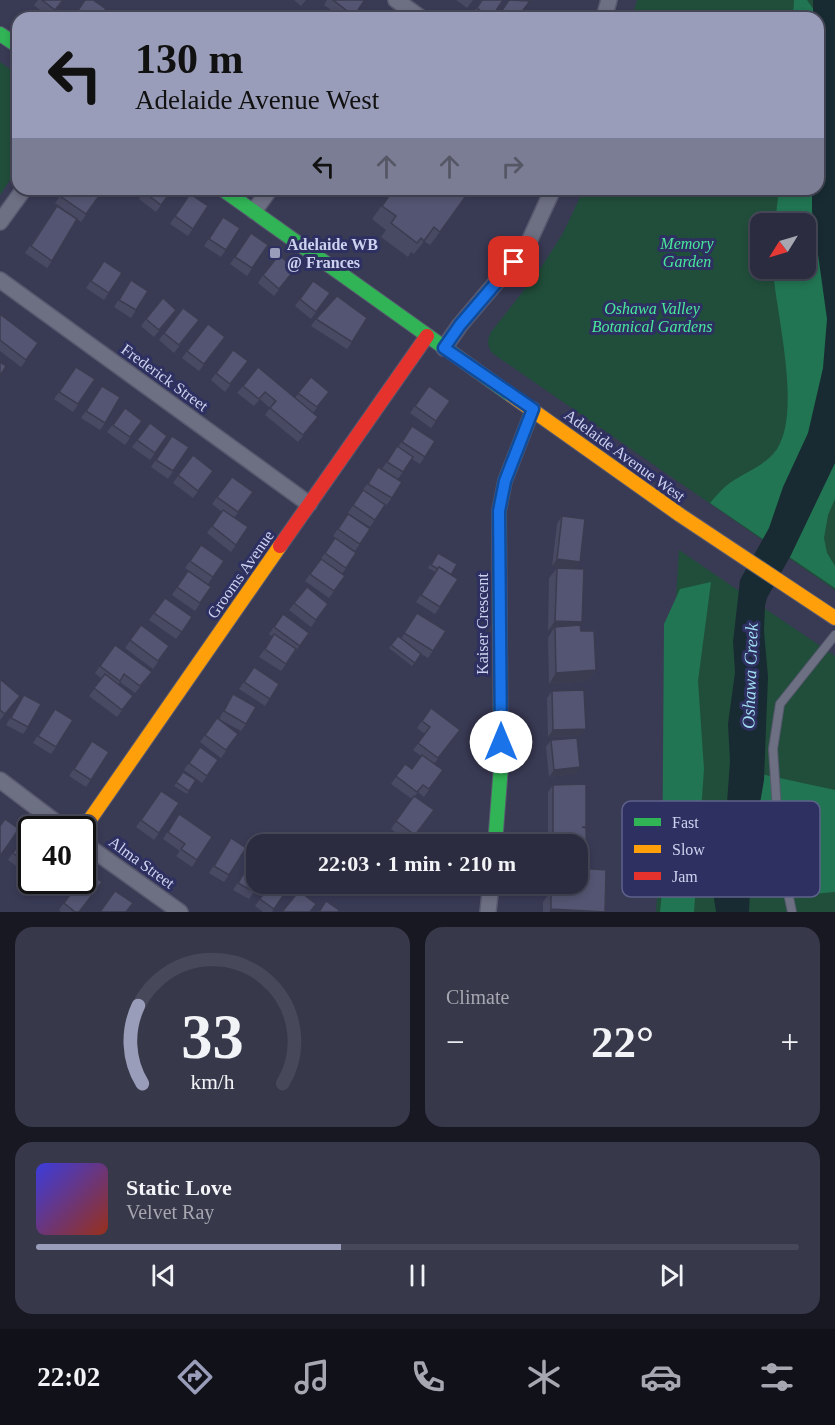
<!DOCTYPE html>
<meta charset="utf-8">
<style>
:root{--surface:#2b2c3f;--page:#37384a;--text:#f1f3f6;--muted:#a6a7b0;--line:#474859;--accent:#9a9db9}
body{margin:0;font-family:Georgia,serif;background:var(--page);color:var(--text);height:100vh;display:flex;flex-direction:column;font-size:22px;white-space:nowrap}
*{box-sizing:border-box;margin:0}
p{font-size:20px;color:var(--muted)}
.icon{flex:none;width:33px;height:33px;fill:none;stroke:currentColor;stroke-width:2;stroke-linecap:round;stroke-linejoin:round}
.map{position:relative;height:912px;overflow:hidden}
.side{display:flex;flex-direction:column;gap:15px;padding:15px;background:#181823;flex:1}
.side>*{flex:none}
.top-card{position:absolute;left:12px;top:12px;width:812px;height:183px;border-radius:18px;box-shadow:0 3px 9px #0003,0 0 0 2px var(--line);background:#9a9db9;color:#111;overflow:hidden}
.needle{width:39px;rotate:233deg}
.controls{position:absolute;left:750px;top:213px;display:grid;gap:12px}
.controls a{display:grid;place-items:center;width:66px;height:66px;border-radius:12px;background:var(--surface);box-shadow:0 3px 9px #0003,0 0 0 2px var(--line);font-size:30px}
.speed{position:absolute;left:18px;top:816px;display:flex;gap:12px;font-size:30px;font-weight:700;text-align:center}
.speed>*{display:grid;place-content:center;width:78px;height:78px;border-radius:50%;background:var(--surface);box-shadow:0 3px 9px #0003,0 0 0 2px var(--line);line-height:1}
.speed .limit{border:3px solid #111;border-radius:9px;background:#fff;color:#111}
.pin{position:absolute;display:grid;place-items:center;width:51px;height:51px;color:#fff;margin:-26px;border-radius:12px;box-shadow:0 3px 9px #0006}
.me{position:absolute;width:66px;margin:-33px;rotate:0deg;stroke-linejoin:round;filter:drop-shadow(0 0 4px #0008)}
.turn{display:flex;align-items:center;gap:21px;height:126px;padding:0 24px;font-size:27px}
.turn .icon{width:78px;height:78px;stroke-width:2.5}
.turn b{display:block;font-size:42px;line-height:51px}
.lanes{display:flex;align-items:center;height:57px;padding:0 24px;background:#0003;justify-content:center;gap:30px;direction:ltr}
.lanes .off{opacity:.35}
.big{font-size:45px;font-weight:700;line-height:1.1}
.side .card{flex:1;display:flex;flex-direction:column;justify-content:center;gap:9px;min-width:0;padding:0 21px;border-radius:18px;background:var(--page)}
.side .dial{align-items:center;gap:0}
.dial svg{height:156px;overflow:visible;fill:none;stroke:var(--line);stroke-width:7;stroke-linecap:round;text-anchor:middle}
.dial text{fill:var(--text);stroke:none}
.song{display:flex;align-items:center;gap:18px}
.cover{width:72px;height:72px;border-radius:9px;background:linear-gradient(135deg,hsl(240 70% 55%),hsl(10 70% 35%))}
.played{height:6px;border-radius:3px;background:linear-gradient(90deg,var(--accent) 40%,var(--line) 40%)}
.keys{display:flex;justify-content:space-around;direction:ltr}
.heat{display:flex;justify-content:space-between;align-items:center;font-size:33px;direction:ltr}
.side .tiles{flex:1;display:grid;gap:15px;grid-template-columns:1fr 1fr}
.card:last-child{grid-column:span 2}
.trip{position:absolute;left:246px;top:834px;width:342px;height:60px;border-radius:18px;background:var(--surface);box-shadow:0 3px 9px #0003,0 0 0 2px var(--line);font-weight:700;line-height:60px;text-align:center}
.dock{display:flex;height:96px;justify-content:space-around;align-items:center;background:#111219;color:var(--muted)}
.dock .icon{width:42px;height:42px}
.dock .on{color:var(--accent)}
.dock b{font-size:27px;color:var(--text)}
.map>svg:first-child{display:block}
.green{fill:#214e3b;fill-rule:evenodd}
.forest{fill:#217552}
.water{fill:#182b32}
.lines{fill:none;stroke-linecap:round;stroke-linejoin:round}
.lane-casing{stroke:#58596f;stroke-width:10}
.street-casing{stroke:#58596f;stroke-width:18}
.fast-casing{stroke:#58596f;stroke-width:16}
.slow-casing{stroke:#58596f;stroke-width:16}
.jam-casing{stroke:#58596f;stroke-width:16}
.lane{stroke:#6d6f83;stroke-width:8}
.street{stroke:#6d6f83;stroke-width:15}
.fast{stroke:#30b455;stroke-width:14}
.slow{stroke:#ff9f0a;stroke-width:14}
.jam{stroke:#e5322d;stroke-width:14}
.wall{fill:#484962}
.shaded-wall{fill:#3b3c50}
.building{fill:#545572;stroke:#3b3c50;stroke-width:1.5}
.route-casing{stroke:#114b97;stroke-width:15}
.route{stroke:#1a73e8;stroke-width:10}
.poi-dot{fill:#9a9db9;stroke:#2d3060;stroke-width:2}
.labels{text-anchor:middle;stroke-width:6;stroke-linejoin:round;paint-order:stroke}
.park-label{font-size:16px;font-style:italic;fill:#4ae89d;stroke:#2d3060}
.poi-label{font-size:16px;font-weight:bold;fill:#ced2f0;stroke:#2d3060;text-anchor:start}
.street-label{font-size:16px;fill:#ced2f0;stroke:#2d3060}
.water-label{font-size:18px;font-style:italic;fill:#a0dff1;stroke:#2d3060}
.key{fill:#2d3060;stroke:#5d618b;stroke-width:1.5}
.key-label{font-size:16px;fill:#ced2f0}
</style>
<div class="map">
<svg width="835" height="912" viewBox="0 0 835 912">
<rect width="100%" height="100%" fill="#393a54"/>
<g class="green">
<path d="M637,0H835V590L492,353C487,345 487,340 491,332L536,275L562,235L584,189H818V18H632ZM760,224H806V268H760Z"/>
<polygon points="0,62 18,75 18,168 0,195"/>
<polygon points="679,550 835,656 835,912 656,912"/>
</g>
<g class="forest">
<path d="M794,0H807L835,40V499L828,515L824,538L827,553L835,566V588L710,503C715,497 720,491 726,486C741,473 765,467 777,449C802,410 776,314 773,269L806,268V224L775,223L779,189H818V18H793Z"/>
<polygon points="711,582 698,681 704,769 694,912 660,912 662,893 664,624 680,589"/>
<polygon points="747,771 835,790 835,892 801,895 736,880"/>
</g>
<polygon class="water" points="813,0 835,0 835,463 791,555 767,598 765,606 764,631 768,677 764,780 752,850 749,912 716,912 710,873 727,803 730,761 728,724 735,672 733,642 740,580 769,528 783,487 808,433 823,368 827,319 812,211 812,189 818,189 818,18 813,18"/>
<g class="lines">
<g class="lane-casing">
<polyline id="lane" points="792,912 780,855 773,749 780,704 835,635"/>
</g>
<g class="street-casing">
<g id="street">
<polyline points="396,0 421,18"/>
<polyline points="604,18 609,0"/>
<polyline points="254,211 270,189"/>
<polyline points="0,222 24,189"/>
<polyline points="0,280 309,504"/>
<polyline points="444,348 460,325 527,246 553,189"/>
<polyline points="0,780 66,830"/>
<polyline points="82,842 180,912"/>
<polyline points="488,912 491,884"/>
</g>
</g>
<g class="fast-casing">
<g id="fast">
<polyline points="0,34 18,46"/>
<polyline points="222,189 511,395"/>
<polyline points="495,844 501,766 499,511 505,481 533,409"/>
</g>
</g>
<g class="slow-casing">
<g id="slow">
<polyline points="511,395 680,515 835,618"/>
<polyline points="82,831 280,546"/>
</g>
</g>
<g class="jam-casing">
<polyline id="jam" points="280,546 427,336"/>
</g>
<use href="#lane" class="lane"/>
<use href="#street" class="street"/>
<use href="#fast" class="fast"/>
<use href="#slow" class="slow"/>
<use href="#jam" class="jam"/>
</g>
<g class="wall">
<polygon points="38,0 64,0 50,18 34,5"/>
<polygon points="294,0 306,0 301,6"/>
<polygon points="327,0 363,0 364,1 352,18 342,18 324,5"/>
<polygon points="456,0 473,0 467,8"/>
<polygon points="481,0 491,18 476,18 472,15"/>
<polygon points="65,189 104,189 99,196 93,192 99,196 81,222 55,203"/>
<polygon points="109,189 118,189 115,193"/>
<polygon points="394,189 472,189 430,245 424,241 414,254 411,252 408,257 381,237 386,230 372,219"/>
<polygon points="172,190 156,212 139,199 144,192"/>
<polygon points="190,194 208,206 188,236 170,224"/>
<polygon points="57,206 52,261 47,268 25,253"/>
<polygon points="223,217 240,228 221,257 204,246"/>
<polygon points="251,233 268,245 247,276 230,264"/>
<polygon points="104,261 122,273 104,300 86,288"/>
<polygon points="263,275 290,276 274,296 258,283"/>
<polygon points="131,280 136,310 131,318 114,307"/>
<polygon points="313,281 330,293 311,319 295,306"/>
<polygon points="183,308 199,320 174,353 159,340"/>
<polygon points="0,314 38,343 21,367 0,351"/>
<polygon points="171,317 154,337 141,326 146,319"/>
<polygon points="316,319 352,342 347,349 311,326"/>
<polygon points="208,324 225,337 199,371 182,358"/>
<polygon points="233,350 248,361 225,392 211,380"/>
<polygon points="76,367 95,379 73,412 54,399"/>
<polygon points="311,377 329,392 313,413 313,424 298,442 265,415 270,408 260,399 254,406 237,393 243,386 295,398"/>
<polygon points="102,386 105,423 100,430 81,418"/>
<polygon points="429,386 450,401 431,428 410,413"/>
<polygon points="125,408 142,421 125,445 107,432"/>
<polygon points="150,423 167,436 150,460 132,447"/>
<polygon points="412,426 435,441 420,464 412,459 398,479 382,469 397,446 398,447"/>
<polygon points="172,436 189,447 168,479 151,467"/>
<polygon points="193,455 213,471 193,498 173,483"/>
<polygon points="378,467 402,482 387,505 376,499 385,505 370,527 348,513"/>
<polygon points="232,477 253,492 234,518 248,527 231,552 207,533 222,512 212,504"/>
<polygon points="348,514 370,529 355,551 333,536"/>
<polygon points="562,516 575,568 582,622 580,625 581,631 596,670 588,681 549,684 548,638 552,631 548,631 549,578 557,568 566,568 552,566 557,524"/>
<polygon points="335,538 356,553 342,574 345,576 329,598 305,581 320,560"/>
<polygon points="201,545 224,561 208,584 185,568"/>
<polygon points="438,553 451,575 440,607 435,614 416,602 435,572 428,568"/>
<polygon points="188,571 211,587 195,611 172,595"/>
<polygon points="307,587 328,604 311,627 289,610"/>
<polygon points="165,598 192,617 176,639 149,620"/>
<polygon points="417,613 446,631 428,658 419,653 421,654 412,666 389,648 398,636 401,639"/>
<polygon points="283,614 309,633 281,671 259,657 273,637 269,634"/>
<polygon points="141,625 169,646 153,669 125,648"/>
<polygon points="115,645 147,679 135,693 120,682 118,684 133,696 117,717 89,696 102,679 95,673"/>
<polygon points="254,667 279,684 265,706 239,689"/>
<polygon points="0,679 20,696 0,720"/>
<polygon points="552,691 581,736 548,737 547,698"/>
<polygon points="233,694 246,724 241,731 219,719"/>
<polygon points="24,695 28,727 23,734 6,725"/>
<polygon points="431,708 460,730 434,764 443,770 424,797 418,792 415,796 434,810 410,843 391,829 412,799 391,784 405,764 412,769 421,756 413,750 425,734 417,728"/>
<polygon points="50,716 56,747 51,754 33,743"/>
<polygon points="217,718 238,734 221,758 200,742"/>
<polygon points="551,740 580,767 575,774 549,777 546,747"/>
<polygon points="200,747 218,760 202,783 184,770"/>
<polygon points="87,748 109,752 86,787 69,776"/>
<polygon points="183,772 196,780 187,794 174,786"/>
<polygon points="553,785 586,827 586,828 587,869 605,912 543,912 543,902 548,895 544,895 545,884 578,884 578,844 548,844 548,792"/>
<polygon points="161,791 179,803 154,840 136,827"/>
<polygon points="179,814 212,837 192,867 176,856 180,851 163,839"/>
<polygon points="25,834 32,857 22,870 8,860"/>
<polygon points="231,838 229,875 224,882 209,873"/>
<polygon points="250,863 254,892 249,899 233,890"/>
<polygon points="32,866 32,879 26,875"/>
<polygon points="34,880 47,880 42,886"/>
<polygon points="270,884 291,884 272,912 263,912 255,906"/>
<polygon points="392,884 404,884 399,889"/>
<polygon points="97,890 79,912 61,912 59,910 64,903"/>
</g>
<g class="shaded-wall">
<polygon points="557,559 580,562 575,569 552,566"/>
<polygon points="555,621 582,622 575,632 555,627 552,631 548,631"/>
<polygon points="596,670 588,681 549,684 556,673"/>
<polygon points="586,729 581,736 548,737 553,730"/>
<polygon points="580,767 575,774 549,777 554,770"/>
<polygon points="552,884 575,885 567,896 551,891 548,895 544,895"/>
<polygon points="551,909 594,912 549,912"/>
</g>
<g class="building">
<polygon points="42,0 63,0 55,10"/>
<polygon points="85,0 93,0 106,9 99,18 73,18"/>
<polygon points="333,0 363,0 364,1 354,16"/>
<polygon points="482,0 503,0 491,18 477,8"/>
<polygon points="509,0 530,1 523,10 530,15 528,18 497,18"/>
<polygon points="65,189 89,189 99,196 86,214 60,196"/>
<polygon points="147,189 173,189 161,205 144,192"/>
<polygon points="394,189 471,189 440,232 434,227 424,241 421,238 417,243 391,223 396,216 382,206"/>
<polygon points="190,194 208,206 193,229 175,216"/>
<polygon points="57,206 77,219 52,261 31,246"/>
<polygon points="223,217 240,228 226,250 209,239"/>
<polygon points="251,233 268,245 252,268 235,257"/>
<polygon points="279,255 295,269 279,289 263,275"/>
<polygon points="104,261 122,273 109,293 91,281"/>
<polygon points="131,280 148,291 136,310 119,300"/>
<polygon points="313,281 330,293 316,312 300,299"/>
<polygon points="337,296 367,318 352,342 316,319"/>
<polygon points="163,298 176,310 159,330 146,319"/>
<polygon points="183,308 199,320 179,345 164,333"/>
<polygon points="0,314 38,343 26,360 0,340"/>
<polygon points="208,324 225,337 204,364 187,351"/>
<polygon points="233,350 248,361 230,384 216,373"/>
<polygon points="0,362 6,366 0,376"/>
<polygon points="76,367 95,379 78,404 59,392"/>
<polygon points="258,367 318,417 303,435 270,408 276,401 265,392 259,399 243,386"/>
<polygon points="311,377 329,392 317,407 298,393"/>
<polygon points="102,386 120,397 105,423 86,411"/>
<polygon points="429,386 450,401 436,421 415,406"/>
<polygon points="125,408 142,421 130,437 113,425"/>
<polygon points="150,423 167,436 155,453 137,440"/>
<polygon points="412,426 435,441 425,457 402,442"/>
<polygon points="172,436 189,447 173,471 156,460"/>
<polygon points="397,446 413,457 403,472 387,462"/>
<polygon points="193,455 213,471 198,491 178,475"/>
<polygon points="378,467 402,482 392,498 368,484"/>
<polygon points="232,477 253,492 238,512 217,497"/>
<polygon points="363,490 385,505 375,520 353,505"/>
<polygon points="223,510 248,527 236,545 212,526"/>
<polygon points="348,514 370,529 360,544 338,529"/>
<polygon points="562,516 585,519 580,562 557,559"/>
<polygon points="335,538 356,553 346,568 325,553"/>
<polygon points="201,545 224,561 213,577 190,561"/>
<polygon points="438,553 457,564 451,575 439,567 438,569 431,565"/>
<polygon points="321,559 345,576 334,591 310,574"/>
<polygon points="439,567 458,579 440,607 421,595"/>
<polygon points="557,568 584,569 582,622 555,621"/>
<polygon points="188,571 211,587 200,603 177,587"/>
<polygon points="307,587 328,604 316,620 294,603"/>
<polygon points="165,598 192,617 182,632 154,613"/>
<polygon points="417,613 446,631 433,651 404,633"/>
<polygon points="283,614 309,633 300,646 274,627"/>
<polygon points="141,625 169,646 158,661 130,640"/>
<polygon points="580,625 581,631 594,631 596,670 556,673 555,627"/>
<polygon points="274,634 296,649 286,664 265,649"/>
<polygon points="398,636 421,654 415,663 391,645"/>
<polygon points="115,645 152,672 140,686 124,674 120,681 100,666"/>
<polygon points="254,667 279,684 270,699 244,682"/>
<polygon points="105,674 133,696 122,710 94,688"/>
<polygon points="0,679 20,696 5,714 0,710"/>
<polygon points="584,690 586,729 553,730 552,691"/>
<polygon points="233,694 256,707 246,724 224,711"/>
<polygon points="24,695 41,704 28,727 11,718"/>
<polygon points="431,708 460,730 438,758 418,743 430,727 422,721"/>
<polygon points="55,709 73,720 56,747 38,736"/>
<polygon points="217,718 238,734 226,750 205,735"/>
<polygon points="577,738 580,767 554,770 551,740"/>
<polygon points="92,741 109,752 91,780 74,769"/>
<polygon points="200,747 218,760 207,776 189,763"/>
<polygon points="422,755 443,770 429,789 423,785 417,792 396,776 405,764 412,769"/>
<polygon points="183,772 196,780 189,791 176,782"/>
<polygon points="586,784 586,827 582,827 586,828 587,869 578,868 578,844 553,844 553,785"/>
<polygon points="161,791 179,803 159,833 141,820"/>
<polygon points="414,796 434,810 415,835 396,821"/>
<polygon points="179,814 212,837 197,860 181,849 185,844 168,832"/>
<polygon points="5,819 19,829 0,856 0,826"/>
<polygon points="25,834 32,839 32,857 27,863 13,853"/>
<polygon points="231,838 246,848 229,875 214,866"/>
<polygon points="250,863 256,868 256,884 258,884 254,892 238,883"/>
<polygon points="578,868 606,870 605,912 551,909 551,891 575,891 575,885 552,884 578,884"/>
<polygon points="88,872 102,882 79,912 75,912 64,903 81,880 82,880 82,879"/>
<polygon points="270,884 291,884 274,909 260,899"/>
<polygon points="115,891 133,903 126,912 100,912"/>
<polygon points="299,891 316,904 310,912 282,912"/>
<polygon points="326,901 339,910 338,912 319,912"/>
</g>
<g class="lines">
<g class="route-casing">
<polyline id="route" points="501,742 499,511 505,481 533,409 444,348 460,325 514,262"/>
</g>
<use href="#route" class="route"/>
</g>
<rect class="poi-dot" x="269" y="247" width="12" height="12" rx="3"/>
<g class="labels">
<g class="park-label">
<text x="687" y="249">Memory<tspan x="687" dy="18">Garden</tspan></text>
<text x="652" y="314">Oshawa Valley<tspan x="652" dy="18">Botanical Gardens</tspan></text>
</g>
<g class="poi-label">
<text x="287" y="250">Adelaide WB<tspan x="287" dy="18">@ Frances</tspan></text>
</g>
<g class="street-label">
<text transform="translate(165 377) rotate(36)" y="6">Frederick Street</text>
<text transform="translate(625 455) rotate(36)" y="6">Adelaide Avenue West</text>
<text transform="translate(240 574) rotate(-55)" y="6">Grooms Avenue</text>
<text transform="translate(482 624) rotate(-90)" y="6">Kaiser Crescent</text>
<text transform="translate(142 862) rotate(36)" y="6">Alma Street</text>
</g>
<g class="water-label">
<text transform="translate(750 676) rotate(-88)" y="6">Oshawa Creek</text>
</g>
</g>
<rect x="622" y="801" width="198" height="96" rx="9" class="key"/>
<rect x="634" y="818" width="27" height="8" fill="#30b455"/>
<rect x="634" y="845" width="27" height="8" fill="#ff9f0a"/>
<rect x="634" y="872" width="27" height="8" fill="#e5322d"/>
<g class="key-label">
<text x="672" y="828">Fast</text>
<text x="672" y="855">Slow</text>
<text x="672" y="882">Jam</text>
</g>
</svg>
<div class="controls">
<a><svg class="needle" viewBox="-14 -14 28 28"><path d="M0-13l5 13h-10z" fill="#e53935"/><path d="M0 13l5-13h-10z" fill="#a6a7b0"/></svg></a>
</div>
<div class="speed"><div class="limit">40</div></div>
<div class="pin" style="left:514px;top:262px;background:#d93025"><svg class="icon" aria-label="arrive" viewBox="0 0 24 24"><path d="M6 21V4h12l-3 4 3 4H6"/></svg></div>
<svg class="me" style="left:501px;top:742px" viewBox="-20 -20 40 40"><circle r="19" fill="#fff"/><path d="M0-13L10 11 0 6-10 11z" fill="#1a73e8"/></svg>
<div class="trip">22:03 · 1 min · 210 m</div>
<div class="top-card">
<div class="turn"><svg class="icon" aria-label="left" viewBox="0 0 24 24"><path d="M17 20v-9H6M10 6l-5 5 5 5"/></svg><div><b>130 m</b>Adelaide Avenue West</div></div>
<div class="lanes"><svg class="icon" aria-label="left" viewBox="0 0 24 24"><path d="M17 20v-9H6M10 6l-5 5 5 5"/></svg><svg class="icon off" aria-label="ahead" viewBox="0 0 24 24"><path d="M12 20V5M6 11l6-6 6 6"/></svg><svg class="icon off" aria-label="ahead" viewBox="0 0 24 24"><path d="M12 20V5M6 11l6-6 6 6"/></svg><svg class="icon off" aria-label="right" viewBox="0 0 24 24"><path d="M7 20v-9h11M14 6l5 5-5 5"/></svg></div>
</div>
</div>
<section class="side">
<div class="tiles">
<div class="card dial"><svg viewBox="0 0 100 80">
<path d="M14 69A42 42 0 1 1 86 69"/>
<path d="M14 69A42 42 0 0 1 12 29" stroke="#9a9db9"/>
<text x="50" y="56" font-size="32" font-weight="700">33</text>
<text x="50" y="72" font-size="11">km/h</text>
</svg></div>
<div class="card"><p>Climate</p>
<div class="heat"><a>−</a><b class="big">22°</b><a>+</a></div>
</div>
<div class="card">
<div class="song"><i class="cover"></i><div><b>Static Love</b><p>Velvet Ray</p></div></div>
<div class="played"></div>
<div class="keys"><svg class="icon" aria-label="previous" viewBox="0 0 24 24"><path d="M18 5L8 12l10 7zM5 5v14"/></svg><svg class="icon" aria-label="pause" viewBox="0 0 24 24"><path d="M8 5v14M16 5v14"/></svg><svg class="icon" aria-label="next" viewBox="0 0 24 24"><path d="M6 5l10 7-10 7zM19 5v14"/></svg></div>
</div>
</div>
</section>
<nav class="dock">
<b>22:02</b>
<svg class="icon on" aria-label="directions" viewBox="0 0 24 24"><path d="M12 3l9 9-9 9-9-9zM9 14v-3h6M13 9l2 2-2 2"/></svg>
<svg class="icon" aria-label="music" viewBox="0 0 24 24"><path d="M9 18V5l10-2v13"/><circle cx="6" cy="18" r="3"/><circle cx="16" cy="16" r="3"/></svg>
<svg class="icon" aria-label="phone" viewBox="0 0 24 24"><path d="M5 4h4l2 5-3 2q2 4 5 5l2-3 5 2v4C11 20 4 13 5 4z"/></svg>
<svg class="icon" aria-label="climate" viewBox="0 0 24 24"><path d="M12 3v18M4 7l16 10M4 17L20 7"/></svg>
<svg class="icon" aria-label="car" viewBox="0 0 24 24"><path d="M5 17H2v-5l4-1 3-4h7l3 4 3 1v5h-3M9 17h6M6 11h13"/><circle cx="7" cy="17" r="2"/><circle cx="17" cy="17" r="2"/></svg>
<svg class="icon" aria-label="filters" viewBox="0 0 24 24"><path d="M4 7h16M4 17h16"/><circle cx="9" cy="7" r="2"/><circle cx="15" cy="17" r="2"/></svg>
</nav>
